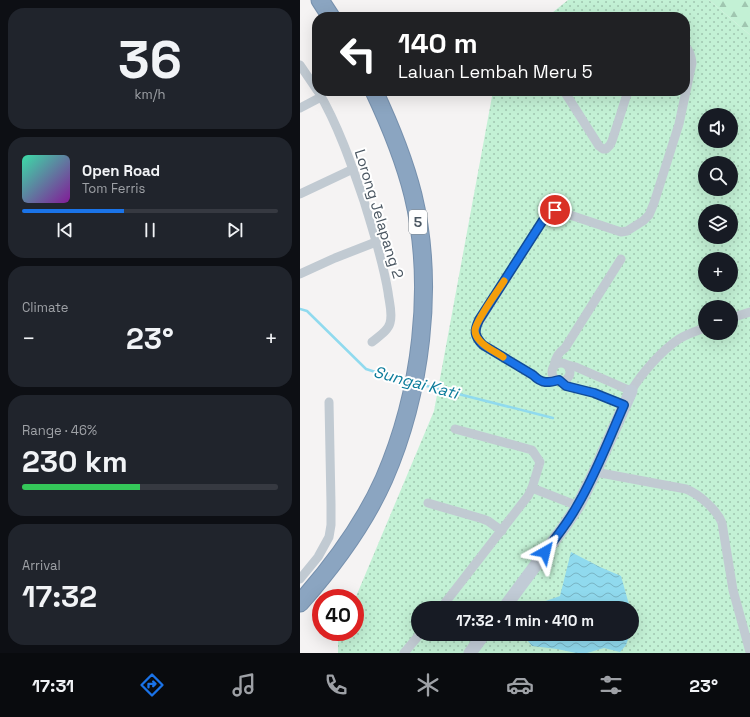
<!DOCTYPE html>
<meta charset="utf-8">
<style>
:root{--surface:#171b24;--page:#20242c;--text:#f1f3f6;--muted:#9ea1a6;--line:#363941;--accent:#1a73e8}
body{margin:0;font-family:"Space Grotesk",sans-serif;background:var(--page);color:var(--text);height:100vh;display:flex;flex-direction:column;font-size:15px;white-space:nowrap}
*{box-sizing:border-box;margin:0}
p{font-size:13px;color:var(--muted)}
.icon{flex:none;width:22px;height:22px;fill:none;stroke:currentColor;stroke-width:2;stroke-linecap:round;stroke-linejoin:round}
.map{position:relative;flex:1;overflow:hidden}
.drawer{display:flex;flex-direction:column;gap:8px;padding:8px;background:#0d0f14;width:300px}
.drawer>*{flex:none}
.top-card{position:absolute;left:12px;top:12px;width:378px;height:84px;border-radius:16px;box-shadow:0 4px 16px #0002;background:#202124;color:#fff;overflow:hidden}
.buttons{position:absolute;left:398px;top:108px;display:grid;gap:8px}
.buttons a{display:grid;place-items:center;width:40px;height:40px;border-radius:50%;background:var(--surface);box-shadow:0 4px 16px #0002;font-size:20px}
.speed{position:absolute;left:12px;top:589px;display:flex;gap:8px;font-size:20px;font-weight:700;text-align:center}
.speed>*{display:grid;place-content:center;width:52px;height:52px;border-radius:50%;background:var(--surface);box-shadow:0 4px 16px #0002;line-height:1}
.speed .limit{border:6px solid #d22;background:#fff;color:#111}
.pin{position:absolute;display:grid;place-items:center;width:34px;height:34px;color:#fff;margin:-17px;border:2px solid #fff;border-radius:50%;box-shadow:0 1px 4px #0007}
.me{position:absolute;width:44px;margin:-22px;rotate:37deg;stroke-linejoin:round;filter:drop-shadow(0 0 3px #0008)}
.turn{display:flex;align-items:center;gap:14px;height:84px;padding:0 20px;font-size:18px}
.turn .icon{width:52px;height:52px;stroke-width:2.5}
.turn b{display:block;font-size:28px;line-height:34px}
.big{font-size:30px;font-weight:700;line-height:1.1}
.drawer .card{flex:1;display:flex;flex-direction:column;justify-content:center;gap:6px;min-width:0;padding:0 14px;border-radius:16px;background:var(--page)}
.drawer .dial{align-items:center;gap:0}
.dial b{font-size:52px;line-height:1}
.song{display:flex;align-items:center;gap:12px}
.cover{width:48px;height:48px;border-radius:6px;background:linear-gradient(135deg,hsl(160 70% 55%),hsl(290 70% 35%))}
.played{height:4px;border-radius:2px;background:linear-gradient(90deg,var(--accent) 40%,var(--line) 40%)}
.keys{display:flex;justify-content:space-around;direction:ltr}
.heat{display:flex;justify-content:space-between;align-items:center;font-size:22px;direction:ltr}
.charge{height:6px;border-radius:3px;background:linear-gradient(90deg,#34c759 46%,var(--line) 0)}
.trip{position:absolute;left:111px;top:601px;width:228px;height:40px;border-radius:20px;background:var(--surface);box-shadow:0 4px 16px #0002;font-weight:700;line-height:40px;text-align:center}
.menu{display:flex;height:64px;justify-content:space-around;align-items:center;background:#090b0e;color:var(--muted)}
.menu .icon{width:28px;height:28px}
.menu .selected{color:var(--accent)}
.menu b{font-size:18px;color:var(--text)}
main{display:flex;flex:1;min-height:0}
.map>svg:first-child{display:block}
.grass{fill:url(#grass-dots);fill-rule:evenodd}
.forest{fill:url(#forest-firs)}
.water{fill:url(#water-waves)}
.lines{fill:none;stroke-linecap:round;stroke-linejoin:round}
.stream{stroke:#90daee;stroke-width:2.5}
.highway-casing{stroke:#7690ad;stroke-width:19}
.street{stroke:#c1cad2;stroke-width:9}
.secondary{stroke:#c1cbd6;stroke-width:13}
.highway{stroke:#8ba5c1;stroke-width:17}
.route-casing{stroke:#114b97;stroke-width:10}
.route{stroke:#1a73e8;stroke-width:7}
.slow{stroke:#f59e0b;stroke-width:7}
.labels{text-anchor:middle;stroke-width:4;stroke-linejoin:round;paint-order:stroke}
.shield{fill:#fff;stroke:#808990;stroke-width:1}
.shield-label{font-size:14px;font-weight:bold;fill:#4a5661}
.street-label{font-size:15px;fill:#4a5661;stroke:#fff}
.water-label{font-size:16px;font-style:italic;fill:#0c7c9b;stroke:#fff}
</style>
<main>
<section class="drawer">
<div class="card dial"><b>36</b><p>km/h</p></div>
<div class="card">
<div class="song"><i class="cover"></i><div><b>Open Road</b><p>Tom Ferris</p></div></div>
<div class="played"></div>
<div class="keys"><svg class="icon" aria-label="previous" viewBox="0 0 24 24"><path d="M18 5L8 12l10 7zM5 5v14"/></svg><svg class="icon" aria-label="pause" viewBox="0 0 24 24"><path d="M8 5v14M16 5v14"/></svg><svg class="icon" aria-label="next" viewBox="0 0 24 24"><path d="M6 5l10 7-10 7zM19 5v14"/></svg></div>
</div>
<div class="card"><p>Climate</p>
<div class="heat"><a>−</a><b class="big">23°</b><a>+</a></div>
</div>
<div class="card"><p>Range · 46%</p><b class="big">230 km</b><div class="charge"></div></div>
<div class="card"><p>Arrival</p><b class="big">17:32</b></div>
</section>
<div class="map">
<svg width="450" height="653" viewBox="0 0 450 653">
<defs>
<pattern id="grass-dots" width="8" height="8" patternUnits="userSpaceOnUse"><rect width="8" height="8" fill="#c3f1d5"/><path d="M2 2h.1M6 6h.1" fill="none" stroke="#a0c6b0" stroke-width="1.8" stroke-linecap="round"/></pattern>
<pattern id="forest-firs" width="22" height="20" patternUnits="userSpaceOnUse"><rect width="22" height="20" fill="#c3f1d5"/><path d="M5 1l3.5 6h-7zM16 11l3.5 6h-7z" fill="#a0c6b0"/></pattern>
<pattern id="water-waves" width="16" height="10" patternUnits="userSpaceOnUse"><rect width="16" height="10" fill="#90daee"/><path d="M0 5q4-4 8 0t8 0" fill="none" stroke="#78b4c4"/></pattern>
</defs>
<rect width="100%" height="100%" fill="#f5f3f3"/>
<path class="grass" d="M268,0H409L450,35V653H38V638L41,632H55V599L134,411L193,91H385V17H247ZM405,115H431V141H405ZM405,163H431V189H405ZM405,211H431V237H405ZM405,259H431V285H405ZM405,307H431V333H405ZM118,608H332V634H118Z"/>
<polygon class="forest" points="409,0 450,0 450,35"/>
<g class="water">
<polygon points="271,552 300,567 321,576 328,601 331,608 235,608 240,603 260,596"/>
<polygon points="222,634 330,634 326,645 320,652 304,648 287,653 276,653 257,649 232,646"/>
</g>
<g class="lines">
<g class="stream">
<polyline points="0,309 7,311 66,369 88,376 109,381"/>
<polyline points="119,384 253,418"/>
</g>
<g class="highway-casing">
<g id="highway">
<polyline points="20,0 31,17"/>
<path d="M0,603C33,566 64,524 84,479C121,394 135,286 113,195C104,159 90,125 74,91"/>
</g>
</g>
<g class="street">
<polyline points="0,65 17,90"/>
<path d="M18,91C38,125 51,163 64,201C73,231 83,261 88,292C89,302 93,313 90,323C88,331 78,337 72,342"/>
<polyline points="264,91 299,146 303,149 306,149 310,145 312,141 328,91"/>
<polyline points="0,108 21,97"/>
<polyline points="0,194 53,169"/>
<polyline points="0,274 35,258 76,242"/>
<polyline points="431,318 450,312"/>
<circle cx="261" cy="372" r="9"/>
<path d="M268,365L276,367L331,391C342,373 361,351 379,339C387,334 396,331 405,328"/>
<path d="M254,366C255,359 259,352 265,348L321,259"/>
<path d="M258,380C249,384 240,383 233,375L183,345C177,339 174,333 177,325L247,214L253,210H255L321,232L327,231L343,221L349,215L354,203L379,124L392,63C391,56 390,51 385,46"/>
<polyline points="259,380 266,386 294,393 324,405"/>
<path d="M295,472L386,489C399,494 417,510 422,523L433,590L450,652"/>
<polyline points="232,488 278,506"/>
<polyline points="128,503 183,519 188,521 202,531"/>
<polyline points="0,579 18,557 29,537 31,525 31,504 29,402"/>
<polyline points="141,608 228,496 232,488 240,462 232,450 155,429"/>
<polyline points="104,653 120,634"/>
</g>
<g class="secondary">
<polyline points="204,608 264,527 278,506 295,472 331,391"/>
<polyline points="170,653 184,634"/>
</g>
<use href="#highway" class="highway"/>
</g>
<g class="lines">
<g class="route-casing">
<path id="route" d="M245,552C256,537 268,523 277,506C296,474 309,439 324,405L294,393L266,386L259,380C248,383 242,384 233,375L183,345C174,336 174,331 179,320L247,214L252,210H255"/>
</g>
<use href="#route" class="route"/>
<path class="slow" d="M203,357C196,352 186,348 180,341C177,338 175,334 175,330C176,320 198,291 204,281"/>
</g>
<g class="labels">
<rect class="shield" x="109" y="210" width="18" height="24" rx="3"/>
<g class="shield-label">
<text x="118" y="227">5</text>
</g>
<g class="street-label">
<text transform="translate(79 214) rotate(73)" y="5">Lorong Jelapang 2</text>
</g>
<g class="water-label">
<text transform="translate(116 382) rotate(15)" y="6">Sungai Kati</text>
</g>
</g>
</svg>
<div class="buttons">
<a><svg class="icon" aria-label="sound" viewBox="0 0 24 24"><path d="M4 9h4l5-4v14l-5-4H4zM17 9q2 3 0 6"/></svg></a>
<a><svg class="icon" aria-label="search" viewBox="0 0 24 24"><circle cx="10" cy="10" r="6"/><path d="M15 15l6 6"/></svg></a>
<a><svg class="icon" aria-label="layers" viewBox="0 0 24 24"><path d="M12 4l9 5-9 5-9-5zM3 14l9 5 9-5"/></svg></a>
<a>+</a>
<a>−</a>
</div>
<div class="speed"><div class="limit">40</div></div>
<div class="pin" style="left:255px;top:210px;background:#d93025"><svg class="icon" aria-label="arrive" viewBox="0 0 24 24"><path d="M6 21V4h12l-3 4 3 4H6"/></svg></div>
<svg class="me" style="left:245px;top:552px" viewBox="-20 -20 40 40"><path d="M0-17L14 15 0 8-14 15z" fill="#1a73e8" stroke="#fff" stroke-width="4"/></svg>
<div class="trip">17:32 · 1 min · 410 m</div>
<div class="top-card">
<div class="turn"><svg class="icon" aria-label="left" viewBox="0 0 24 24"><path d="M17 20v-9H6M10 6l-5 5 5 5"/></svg><div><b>140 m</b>Laluan Lembah Meru 5</div></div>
</div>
</div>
</main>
<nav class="menu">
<b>17:31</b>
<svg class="icon selected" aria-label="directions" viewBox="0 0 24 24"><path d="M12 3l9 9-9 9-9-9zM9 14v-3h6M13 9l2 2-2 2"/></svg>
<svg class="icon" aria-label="music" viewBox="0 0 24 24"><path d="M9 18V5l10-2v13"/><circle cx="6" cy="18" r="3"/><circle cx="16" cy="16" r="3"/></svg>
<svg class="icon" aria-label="phone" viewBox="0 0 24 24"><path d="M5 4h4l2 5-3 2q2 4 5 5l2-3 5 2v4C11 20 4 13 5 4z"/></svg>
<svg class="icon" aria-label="climate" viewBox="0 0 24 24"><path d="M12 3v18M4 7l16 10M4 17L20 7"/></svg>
<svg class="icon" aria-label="car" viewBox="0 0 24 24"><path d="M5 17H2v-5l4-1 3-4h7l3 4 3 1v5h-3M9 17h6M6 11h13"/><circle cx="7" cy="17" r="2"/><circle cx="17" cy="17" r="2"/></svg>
<svg class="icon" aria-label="filters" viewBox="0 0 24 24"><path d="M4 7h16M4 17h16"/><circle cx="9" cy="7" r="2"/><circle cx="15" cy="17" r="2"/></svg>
<b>23°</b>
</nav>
